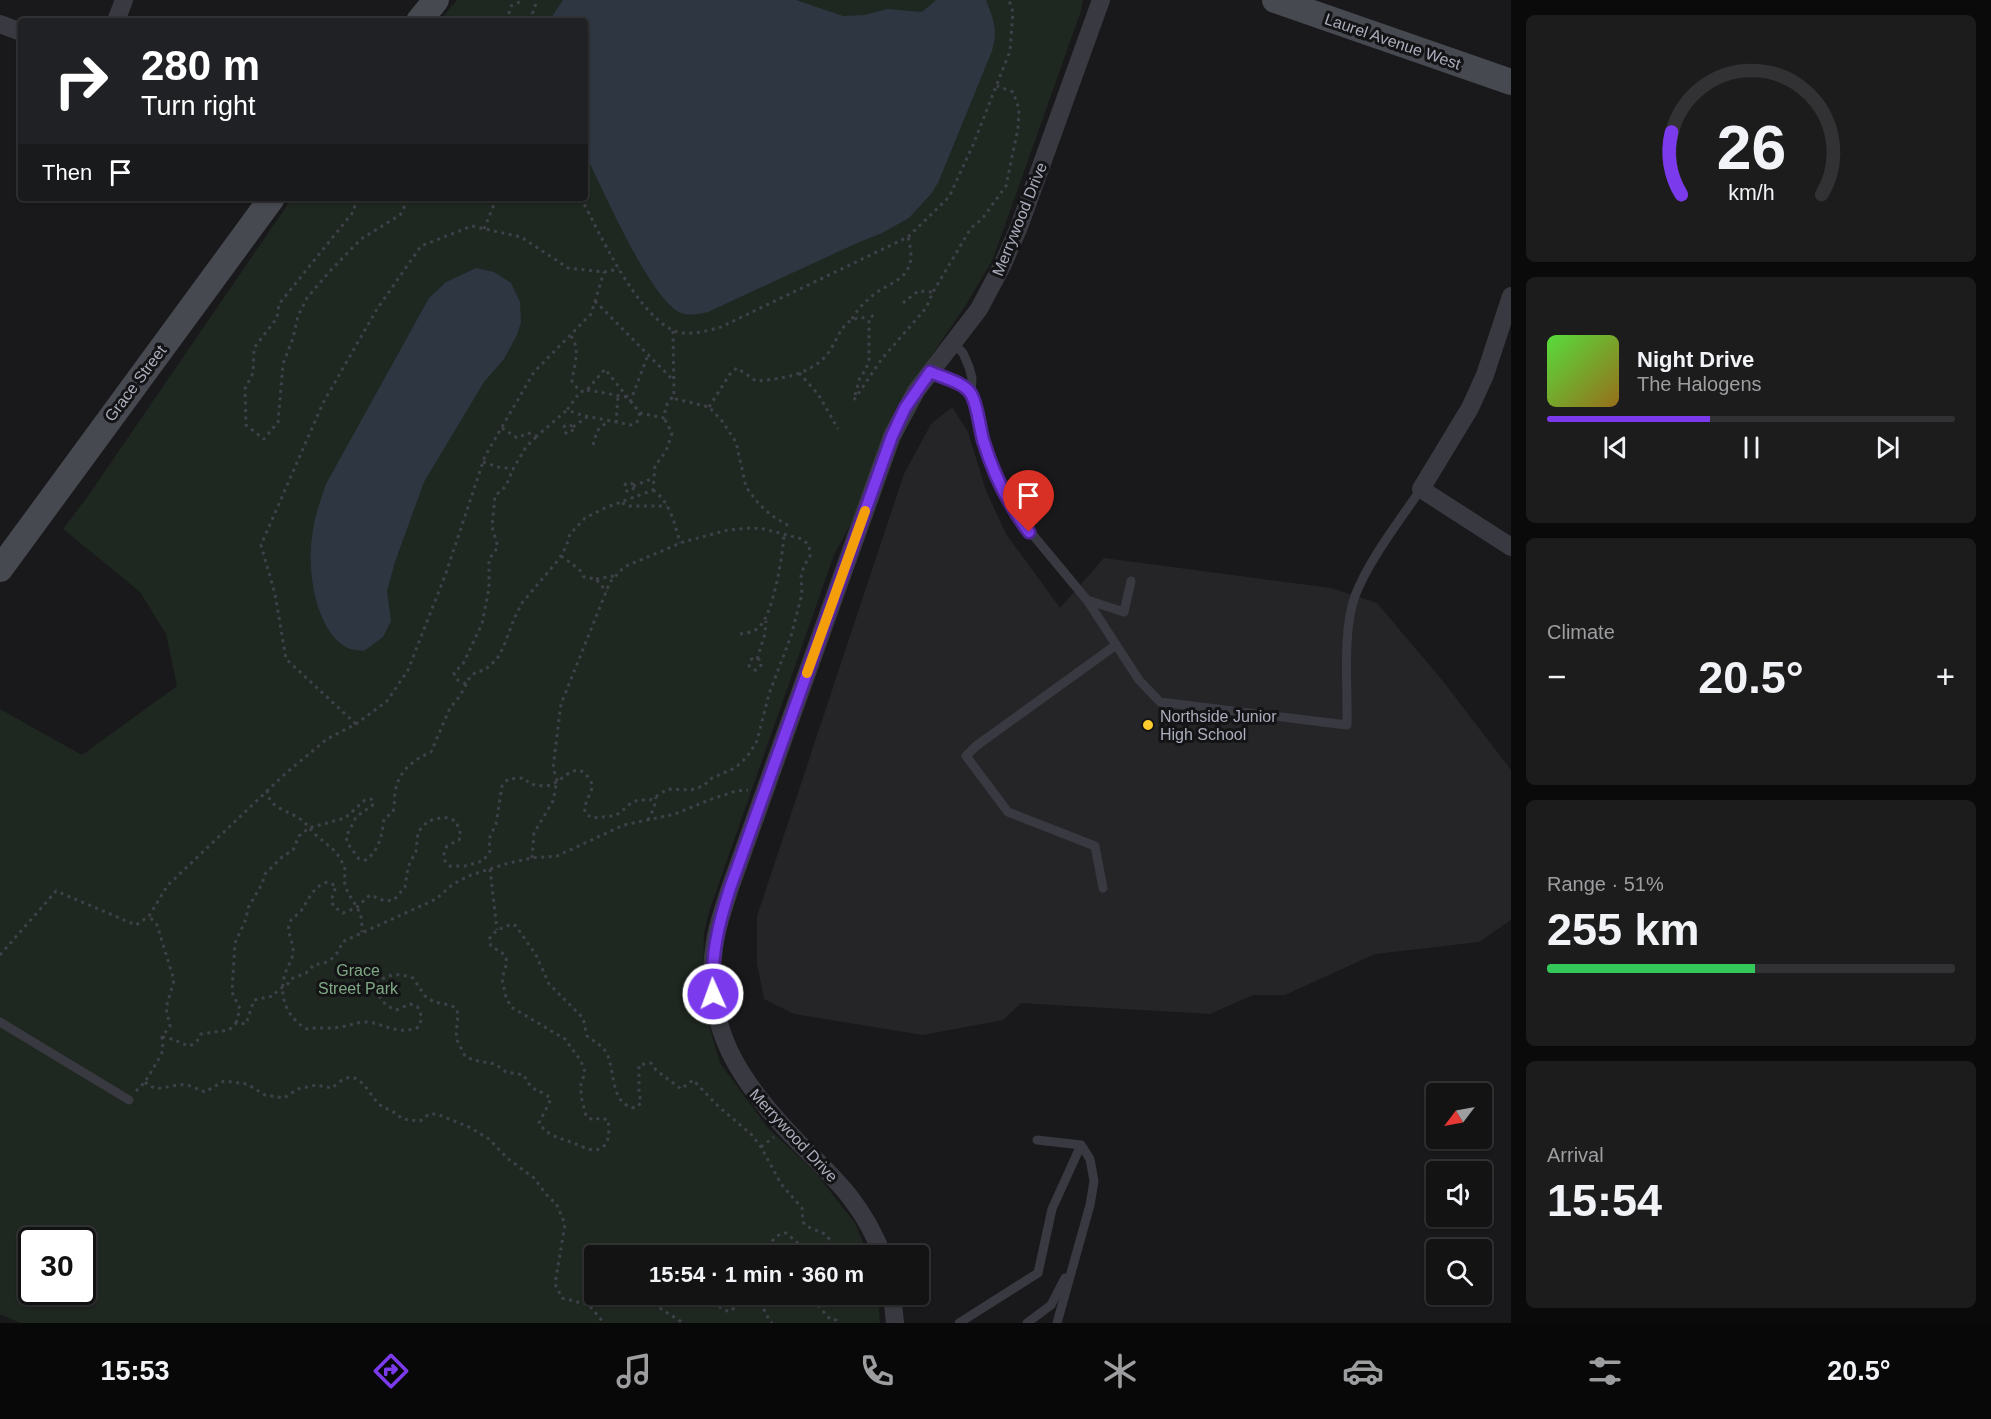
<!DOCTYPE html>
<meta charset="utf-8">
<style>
:root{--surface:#131314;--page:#1c1c1d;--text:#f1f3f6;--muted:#9d9ea0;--line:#323234;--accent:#7c3aed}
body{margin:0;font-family:Helvetica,sans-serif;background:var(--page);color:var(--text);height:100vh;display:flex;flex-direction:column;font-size:22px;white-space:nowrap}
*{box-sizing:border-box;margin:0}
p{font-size:20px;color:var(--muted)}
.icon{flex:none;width:33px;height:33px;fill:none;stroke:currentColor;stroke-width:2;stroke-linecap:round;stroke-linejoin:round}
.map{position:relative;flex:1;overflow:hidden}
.details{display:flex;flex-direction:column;gap:15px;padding:15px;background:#0a0a0b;width:480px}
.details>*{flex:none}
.guide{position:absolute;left:18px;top:18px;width:570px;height:183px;border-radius:6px;box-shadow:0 2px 4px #0004,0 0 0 2px var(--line);background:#202124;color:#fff;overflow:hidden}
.needle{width:39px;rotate:238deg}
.tools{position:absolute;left:1426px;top:1083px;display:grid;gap:12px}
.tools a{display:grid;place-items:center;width:66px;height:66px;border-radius:6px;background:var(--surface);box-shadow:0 2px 4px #0004,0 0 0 2px var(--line);font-size:30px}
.speed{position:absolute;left:18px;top:1227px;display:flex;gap:12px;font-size:30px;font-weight:700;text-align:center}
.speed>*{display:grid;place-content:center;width:78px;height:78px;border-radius:50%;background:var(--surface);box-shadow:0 2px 4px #0004,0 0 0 2px var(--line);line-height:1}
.speed .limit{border:3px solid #111;border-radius:9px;background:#fff;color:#111}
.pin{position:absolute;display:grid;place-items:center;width:51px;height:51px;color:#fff;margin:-62px -26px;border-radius:50% 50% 50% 0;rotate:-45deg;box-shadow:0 0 6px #0007}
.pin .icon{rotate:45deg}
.me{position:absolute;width:66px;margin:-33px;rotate:358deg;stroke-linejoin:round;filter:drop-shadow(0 0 4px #0008)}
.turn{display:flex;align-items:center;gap:21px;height:126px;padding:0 24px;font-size:27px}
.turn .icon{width:78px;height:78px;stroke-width:2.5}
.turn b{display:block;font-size:42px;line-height:51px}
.then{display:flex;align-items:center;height:57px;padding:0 24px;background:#0003;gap:12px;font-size:22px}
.big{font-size:45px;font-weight:600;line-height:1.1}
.details .tile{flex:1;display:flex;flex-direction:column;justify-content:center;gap:9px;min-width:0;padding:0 21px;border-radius:9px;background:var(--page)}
.details .dial{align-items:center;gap:0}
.dial svg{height:156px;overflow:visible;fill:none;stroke:var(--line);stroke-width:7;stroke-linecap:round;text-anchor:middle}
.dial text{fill:var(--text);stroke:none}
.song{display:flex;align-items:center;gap:18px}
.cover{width:72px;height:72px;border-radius:9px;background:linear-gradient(135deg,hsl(110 70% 55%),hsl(40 70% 35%))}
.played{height:6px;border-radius:3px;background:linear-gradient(90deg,var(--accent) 40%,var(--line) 40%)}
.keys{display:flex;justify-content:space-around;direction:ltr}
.heat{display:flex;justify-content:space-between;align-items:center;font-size:33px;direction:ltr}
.charge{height:9px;border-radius:4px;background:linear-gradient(90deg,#34c759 51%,var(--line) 0)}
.trip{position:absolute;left:584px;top:1245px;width:345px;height:60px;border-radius:6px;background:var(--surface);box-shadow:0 2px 4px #0004,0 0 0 2px var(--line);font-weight:600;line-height:60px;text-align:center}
.tab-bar{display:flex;height:96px;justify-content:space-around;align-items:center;background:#080808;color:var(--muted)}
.tab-bar .icon{width:42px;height:42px}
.tab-bar .current{color:var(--accent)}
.tab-bar b{font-size:27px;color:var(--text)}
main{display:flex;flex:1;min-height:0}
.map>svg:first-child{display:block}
.built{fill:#252528}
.green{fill:#1e2720;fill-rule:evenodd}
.water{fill:#2d3641}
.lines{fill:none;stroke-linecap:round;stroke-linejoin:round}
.path{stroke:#3f4148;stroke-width:3;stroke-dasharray:3 4.5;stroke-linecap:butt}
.lane{stroke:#393a41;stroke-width:9}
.street{stroke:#393a41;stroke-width:18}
.secondary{stroke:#474951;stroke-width:26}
.route-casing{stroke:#51269a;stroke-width:15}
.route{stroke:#7c3aed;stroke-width:10}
.slow{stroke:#f59e0b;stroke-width:10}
.poi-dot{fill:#ffcc2d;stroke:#141416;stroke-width:2}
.labels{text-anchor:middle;stroke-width:6;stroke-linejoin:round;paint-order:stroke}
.street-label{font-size:16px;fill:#aaaebc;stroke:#141416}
.poi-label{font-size:16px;fill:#aaaebc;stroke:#141416;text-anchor:start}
.park-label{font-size:16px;fill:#7fa985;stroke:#141416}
</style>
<main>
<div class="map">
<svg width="1511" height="1323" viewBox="0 0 1511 1323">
<rect width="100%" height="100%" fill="#19191b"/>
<polygon class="built" points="952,407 968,432 986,491 1006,534 1060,608 1104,558 1331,588 1377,603 1442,680 1511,770 1511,920 1479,942 1375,954 1285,995 1253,995 1210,1014 1021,1003 1003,1020 923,1035 794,1014 764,999 757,964 757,916 904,474 931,424"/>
<path class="green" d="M457,0H1083L1081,11L993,259L966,305L897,406L854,518L834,555L709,912L704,933L703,985L707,1018L720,1063L768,1128L816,1173L855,1223L868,1255L594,1256V1294L878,1295L880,1323H20L0,1314V709L82,755L177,686L166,634L140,592L63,529L88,496L292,198H585V21H439ZM32,1240H82V1292H32Z"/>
<g class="water">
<path d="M563,0H796L843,16L864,15L888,9L922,12L936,0H986C994,21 998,29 992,51L938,183L931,194L909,218L882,233L855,244L708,312C699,314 690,316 681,313C651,300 606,196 590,164L585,152V21H549Z"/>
<path d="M476,268L494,272L511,283L520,302L521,322L517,335L504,359L484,382L424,482L395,562L387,591L391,621L383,637L364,651C359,650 354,650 350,649C315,634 307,569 312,537C314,518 320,501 326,484L429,298L446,282Z"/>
</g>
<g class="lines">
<g class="path">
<polyline points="510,21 508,17 511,6 524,0"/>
<polyline points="530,21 537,0"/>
<polyline points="356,198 354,211 279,304 277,318 254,348 253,373 245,389 246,425 264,439 278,422 283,364 293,338 298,316 307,298 329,272 361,239 400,215 409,198"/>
<path d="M581,198C601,236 634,309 672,330C686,337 707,331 721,327L908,237L949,197L973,145L1010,51L1013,12L1009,0"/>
<polyline points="484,229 495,202 491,198"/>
<polyline points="595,301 672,379"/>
<polyline points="903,303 918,291 933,292"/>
<path d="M852,319C858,308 867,300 877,292C889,284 904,280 909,266C913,257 910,246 908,237"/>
<polyline points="673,331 674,395 676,399 709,407 722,421 736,442 746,487 759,504 771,515 789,526"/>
<path d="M571,336C581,350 574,364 572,381L580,392"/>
<polyline points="799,373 818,394 838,429"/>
<polyline points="587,390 627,397"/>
<polyline points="855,395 860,377 865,371 869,361 869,318 874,315"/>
<polyline points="854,400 881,360 926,308 933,292 971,228 982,219 1006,186 1018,128 1019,109 1013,92 997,86"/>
<polyline points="630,402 648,355"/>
<path d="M709,407L730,374L737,368L756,381C780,379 804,376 823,359C840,343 838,314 869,318"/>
<polyline points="640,413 637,422 631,425 581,415 567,410 580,392 587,390 605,369 640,413 664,418 666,406 674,395"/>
<polyline points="616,423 618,395"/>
<circle cx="568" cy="429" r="4.5"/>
<polyline points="573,427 587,417"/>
<polyline points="502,428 517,438 528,433 537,436 567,410"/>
<polyline points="593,445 597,431 608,421"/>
<polyline points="483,462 498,467 513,469 526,447 537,436"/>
<circle cx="629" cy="487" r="4.5"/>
<polyline points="633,486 654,478"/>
<path d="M653,490C670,502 675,524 680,543"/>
<polyline points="622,503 629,506 667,506"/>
<polyline points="561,556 579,569 584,577 596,579 607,592"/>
<polyline points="596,579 614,576"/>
<path d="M740,634C746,633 754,632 758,628C773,617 783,554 784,534"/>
<circle cx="755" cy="664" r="6"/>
<polyline points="757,659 765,634 766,621"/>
<polyline points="466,684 456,679 454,673 463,664 482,624 489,588 489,559 498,547 492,527 495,496 506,486 513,469"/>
<polyline points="356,724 286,659 275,594 261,545 323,403 377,309 421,246 472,226 521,237 568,268 604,272 619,269"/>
<path d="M267,790C268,810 293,811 304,822C309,826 312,832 317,836C333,850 338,850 346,872C339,888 357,902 361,917C362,922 362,927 362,932"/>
<polyline points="648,820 654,808 656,797"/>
<path d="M532,858L534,833L553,801L557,780L553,768L561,704L610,582L624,567L683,542L728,530L751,528L764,529L802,539L809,545L810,556L804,566L801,576L802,594L791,636L769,694L757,741L747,757L735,768L712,778L703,786L691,790L668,789L650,800H638L631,803L620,813L613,816L592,818L586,814L584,808L593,786C578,754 566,780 550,785C544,787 535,785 530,784L524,778L508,779L502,786L496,824L489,839L490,851L483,861L465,866H449C442,859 443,854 447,846L459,840L461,835L456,821L444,817L428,821L418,832L416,851L408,867L405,887L394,900L385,901L370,895L356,908L343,913L333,906L332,898L336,886L328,882C313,886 309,899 301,911C297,916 290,918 289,925C287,934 294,943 293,952C293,959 287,967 285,974C278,996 287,1018 307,1029C318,1027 330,1029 340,1027C348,1026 355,1023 363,1022C381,1021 397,1037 419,1027C422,1019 422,1014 417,1006L410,1004L396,1010C383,1005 377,997 377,983C388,973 399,973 413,978L425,996L434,1002L450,1005L456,1008L458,1014L456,1038L465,1056L473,1060L495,1064L506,1072L524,1075C532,1094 540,1088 551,1099L539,1123C548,1137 561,1138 576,1144C581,1146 588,1150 594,1150C610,1150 610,1131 608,1120L601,1118L593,1120L586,1116L581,1096V1084L585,1072L581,1061L565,1039L511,1007L506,997L502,979L507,962L505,955L491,946L489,939L497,930L512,924L516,926L536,955L549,984L583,1018L587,1036C594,1041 601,1045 606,1052C616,1070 609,1104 635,1108L641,1103L639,1092V1065L651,1063L656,1070L681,1089L693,1080L719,1107L751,1134L761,1147L781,1184L802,1208L803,1222L806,1226L825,1234L831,1241L834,1256"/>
<polyline points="490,869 497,930"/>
<polyline points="0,955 56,891 136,925 149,916 167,886 286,773 327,739 356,724 387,701 408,670 446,573 485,456 534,372 591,314 604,272"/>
<path d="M236,1023L240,1009L232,992L235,943L246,919L248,908L262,884L265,874L282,857L293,850L299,836L309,828L345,818L365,800L371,799L374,804L356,817L346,837L348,844L359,859L366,860C380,849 382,835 384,819L393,812C395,805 394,799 395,793C398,771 413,760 431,752L450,708L460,696L470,677L476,672L485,670L497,659L503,648L514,619L522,603L559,559L566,547L570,534L585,518L605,508L653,490L655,466L666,451L672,433L664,418"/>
<path d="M162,1037C174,1038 180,1044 190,1046L197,1041L201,1034L229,1030L236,1023L246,1024L254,1000L273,996L279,989L287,985L291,979L306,973L315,964C329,965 339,954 342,942L436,899L453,884L471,875L509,863L532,858L557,856L624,825L675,814L709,800L736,791L748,790"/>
<path d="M145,1082C157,1095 171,1083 186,1085C193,1086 199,1090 205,1092L224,1081L247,1084L265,1095L284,1098L298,1089L316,1085L332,1088C336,1085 342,1079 347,1078C361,1073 371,1097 379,1104C386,1110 393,1109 402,1119L420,1121L429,1114H437L469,1127L489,1139L507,1158L534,1178L549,1198L556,1203L565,1224L555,1284L562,1298L589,1305L604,1323"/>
<polyline points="136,1091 145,1082 160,1057 163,1050 162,1037 170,1026 166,1008 174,980 157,925 149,916"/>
<polyline points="761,1147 774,1137"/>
<path d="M773,1256C768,1243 773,1235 786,1233L813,1256"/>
<path d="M642,1294C654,1306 669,1313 683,1323"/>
<polyline points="694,1294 697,1300 709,1301 729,1312 734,1308 725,1294"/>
<polyline points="761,1294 765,1313 772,1323"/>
<polyline points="808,1294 830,1319 836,1320 838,1323"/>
</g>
<g class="lane">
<path d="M953,343L963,353L969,367L972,378L971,394L983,439L996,477L1018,517L1087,600L1139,680L1160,702L1347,725C1348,687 1342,632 1355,596C1368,561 1400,520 1421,489"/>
<polyline points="930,372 959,384 971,394"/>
<polyline points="1087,600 1124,612 1131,581"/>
<polyline points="1103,888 1095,846 1008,812 966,756 976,746 1116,645"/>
<polyline points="0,1022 129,1100"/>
<polyline points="1037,1140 1081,1145 1090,1159 1094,1181 1090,1205 1057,1323"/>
<polyline points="959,1323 1038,1273 1052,1209 1081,1145"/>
<polyline points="1027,1323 1051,1305 1065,1278"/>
</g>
<g class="street">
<polyline points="116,21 124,0"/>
<polyline points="0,24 21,32"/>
<polyline points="1511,296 1485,375 1470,408 1421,489 1511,547"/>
<path d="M883,1256C863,1204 837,1181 799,1143C740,1083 699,1024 716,936C719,920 725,904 730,888L892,436L916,391L979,309L1003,264L1019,227L1101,0"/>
<polyline points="892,1294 895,1323"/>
</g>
<g class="secondary">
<polyline points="1275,0 1511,82"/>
<polyline points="419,21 436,0"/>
<polyline points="0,569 272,198"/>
</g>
</g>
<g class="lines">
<g class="route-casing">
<path id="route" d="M713,994C711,955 718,925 730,888L892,436L905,408L930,372C943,378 964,382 971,394C977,403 980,429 983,440C993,473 1008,504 1029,532"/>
</g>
<use href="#route" class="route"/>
<polyline class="slow" points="807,673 865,511"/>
</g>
<circle class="poi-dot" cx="1148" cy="725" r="6"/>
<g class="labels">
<g class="street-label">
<text transform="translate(1393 41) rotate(19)" y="6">Laurel Avenue West</text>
<text transform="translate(1019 219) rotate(-68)" y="6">Merrywood Drive</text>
<text transform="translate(135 383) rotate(-53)" y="6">Grace Street</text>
<text transform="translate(794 1135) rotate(47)" y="6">Merrywood Drive</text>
</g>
<g class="poi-label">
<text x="1160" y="722">Northside Junior<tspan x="1160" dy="18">High School</tspan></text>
</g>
<g class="park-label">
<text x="358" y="976">Grace<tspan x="358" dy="18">Street Park</tspan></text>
</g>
</g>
</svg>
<div class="tools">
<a><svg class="needle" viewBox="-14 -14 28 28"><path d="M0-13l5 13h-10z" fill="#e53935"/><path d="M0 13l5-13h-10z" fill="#9d9ea0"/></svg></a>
<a><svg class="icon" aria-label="sound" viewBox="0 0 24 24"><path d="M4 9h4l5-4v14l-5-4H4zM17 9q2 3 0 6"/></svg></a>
<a><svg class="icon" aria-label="search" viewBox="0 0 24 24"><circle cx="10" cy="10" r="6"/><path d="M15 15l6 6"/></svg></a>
</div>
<div class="speed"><div class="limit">30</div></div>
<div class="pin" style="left:1029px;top:532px;background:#d93025"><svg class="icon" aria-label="arrive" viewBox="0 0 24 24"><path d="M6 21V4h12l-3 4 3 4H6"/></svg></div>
<svg class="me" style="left:713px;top:994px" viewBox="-20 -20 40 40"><circle r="17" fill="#7c3aed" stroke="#fff" stroke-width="3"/><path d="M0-11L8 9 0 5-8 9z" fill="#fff"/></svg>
<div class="trip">15:54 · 1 min · 360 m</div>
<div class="guide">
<div class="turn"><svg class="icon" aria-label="right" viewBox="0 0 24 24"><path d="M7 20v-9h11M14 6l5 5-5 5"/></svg><div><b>280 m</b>Turn right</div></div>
<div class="then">Then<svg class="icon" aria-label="arrive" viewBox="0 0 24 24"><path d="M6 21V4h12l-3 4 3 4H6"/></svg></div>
</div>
</div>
<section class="details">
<div class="tile dial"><svg viewBox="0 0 100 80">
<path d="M14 69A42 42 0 1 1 86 69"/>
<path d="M14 69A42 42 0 0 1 9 37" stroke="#7c3aed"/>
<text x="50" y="56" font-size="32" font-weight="700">26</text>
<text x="50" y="72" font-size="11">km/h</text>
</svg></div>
<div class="tile">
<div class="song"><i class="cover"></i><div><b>Night Drive</b><p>The Halogens</p></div></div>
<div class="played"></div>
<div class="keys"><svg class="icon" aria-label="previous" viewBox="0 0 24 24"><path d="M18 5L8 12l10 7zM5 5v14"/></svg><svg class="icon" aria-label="pause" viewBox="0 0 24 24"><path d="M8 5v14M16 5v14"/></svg><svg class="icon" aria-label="next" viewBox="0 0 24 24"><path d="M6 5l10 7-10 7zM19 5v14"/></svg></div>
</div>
<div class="tile"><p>Climate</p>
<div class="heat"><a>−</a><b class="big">20.5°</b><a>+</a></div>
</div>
<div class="tile"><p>Range · 51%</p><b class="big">255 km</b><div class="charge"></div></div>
<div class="tile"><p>Arrival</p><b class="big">15:54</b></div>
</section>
</main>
<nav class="tab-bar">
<b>15:53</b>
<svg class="icon current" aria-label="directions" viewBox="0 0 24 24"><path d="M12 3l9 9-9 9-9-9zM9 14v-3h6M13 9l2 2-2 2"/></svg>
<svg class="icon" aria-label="music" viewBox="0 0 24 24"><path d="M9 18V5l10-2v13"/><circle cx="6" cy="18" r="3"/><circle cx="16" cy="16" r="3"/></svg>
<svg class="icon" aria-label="phone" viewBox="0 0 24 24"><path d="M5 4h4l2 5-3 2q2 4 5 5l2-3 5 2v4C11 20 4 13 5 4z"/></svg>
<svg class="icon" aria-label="climate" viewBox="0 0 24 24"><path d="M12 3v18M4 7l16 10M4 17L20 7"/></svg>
<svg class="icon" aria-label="car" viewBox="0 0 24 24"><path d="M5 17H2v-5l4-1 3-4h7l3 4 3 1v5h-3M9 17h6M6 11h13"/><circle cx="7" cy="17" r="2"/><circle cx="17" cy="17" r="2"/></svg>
<svg class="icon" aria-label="filters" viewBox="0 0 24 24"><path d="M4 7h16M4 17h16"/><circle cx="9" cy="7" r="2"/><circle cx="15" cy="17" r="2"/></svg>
<b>20.5°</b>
</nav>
